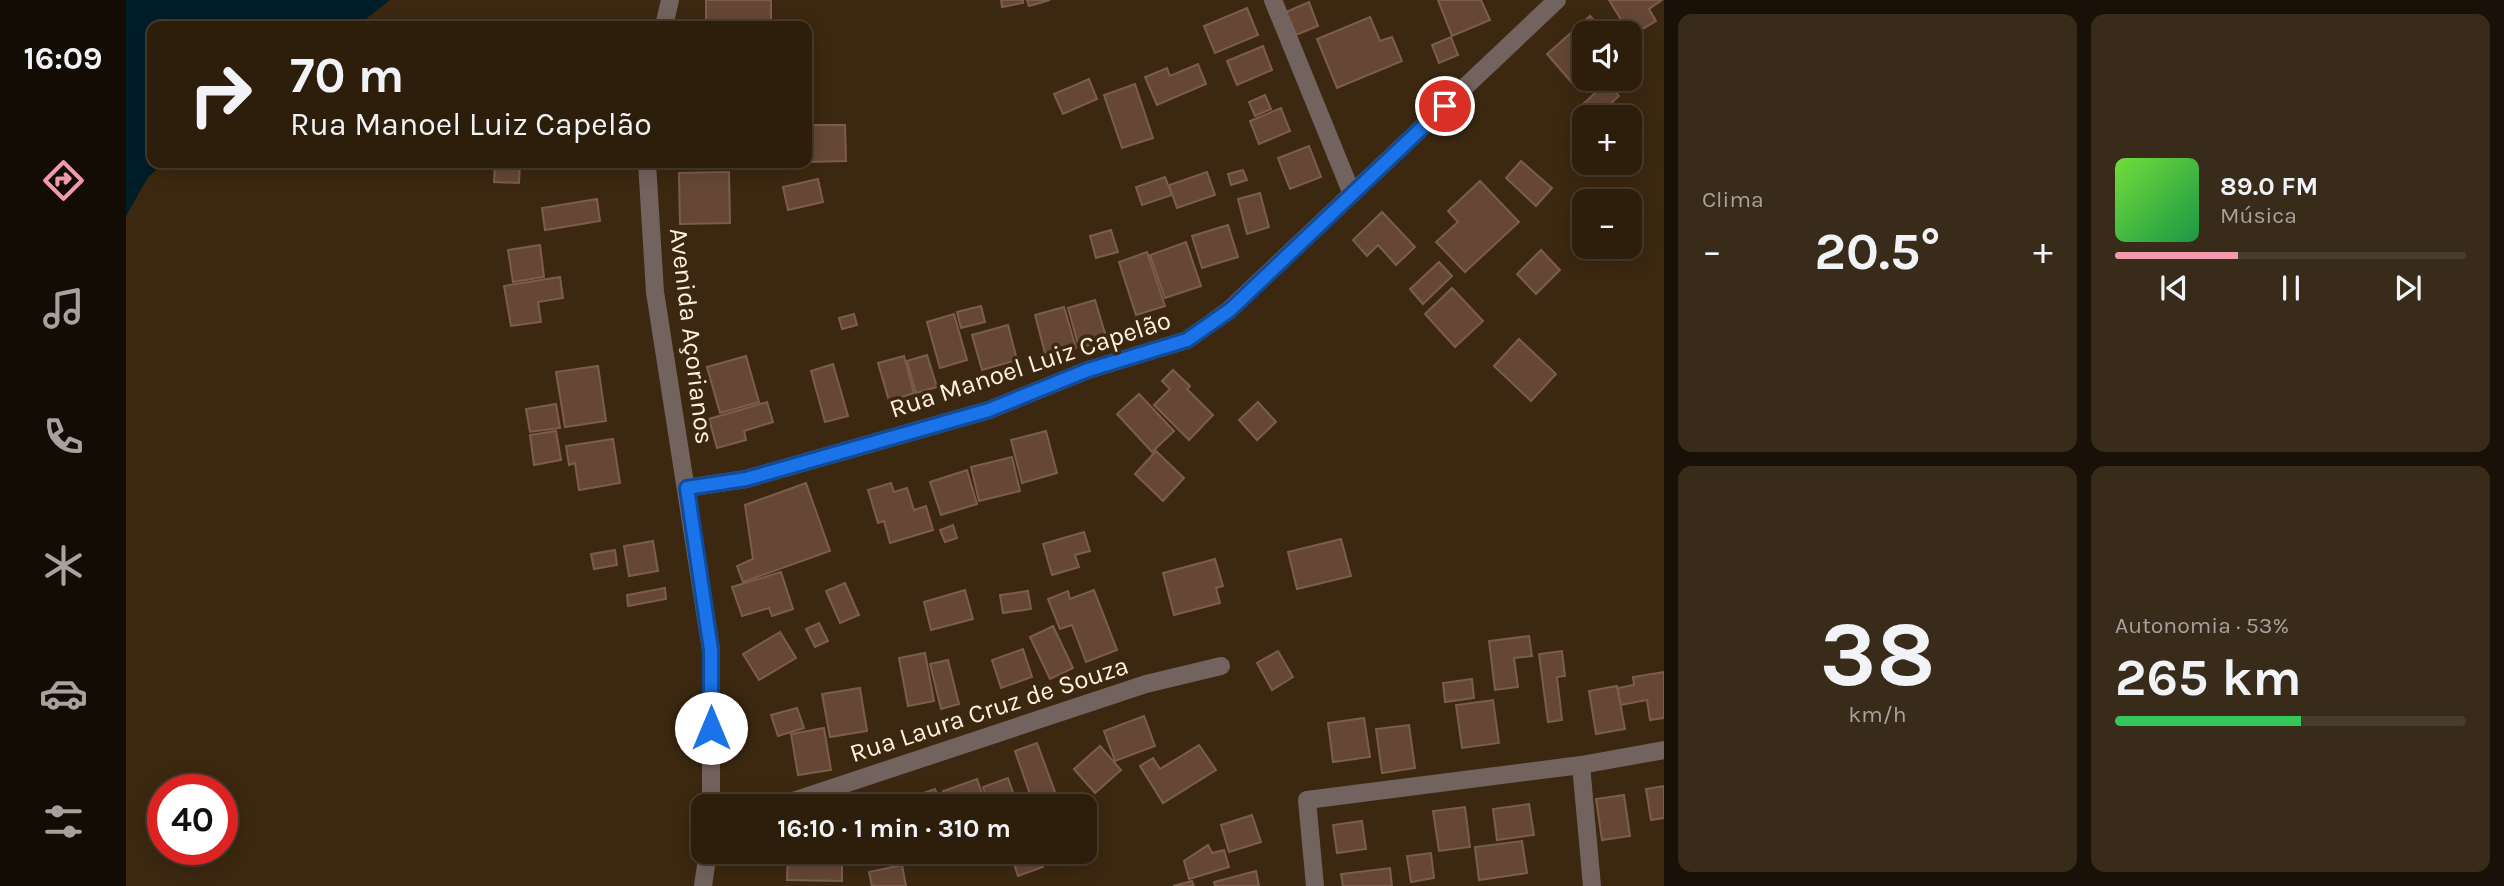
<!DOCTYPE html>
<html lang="pt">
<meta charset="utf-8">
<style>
:root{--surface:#2d1e0c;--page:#392b1a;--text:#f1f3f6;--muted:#a7a29d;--line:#483c2d;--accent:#f29aad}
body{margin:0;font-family:Karla,sans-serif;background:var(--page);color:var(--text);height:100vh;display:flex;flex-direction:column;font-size:26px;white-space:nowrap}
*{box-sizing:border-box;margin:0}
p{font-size:23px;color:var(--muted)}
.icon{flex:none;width:38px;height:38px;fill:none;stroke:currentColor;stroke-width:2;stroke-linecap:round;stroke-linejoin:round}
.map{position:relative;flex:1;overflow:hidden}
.drawer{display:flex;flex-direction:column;gap:14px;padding:14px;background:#191007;width:840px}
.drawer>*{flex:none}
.hud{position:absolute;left:21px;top:21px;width:665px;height:147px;border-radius:14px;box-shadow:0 4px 18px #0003,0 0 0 2px var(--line);background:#2d1e0c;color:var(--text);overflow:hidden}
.tools{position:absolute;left:1446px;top:21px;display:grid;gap:14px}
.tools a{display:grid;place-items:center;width:70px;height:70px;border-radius:14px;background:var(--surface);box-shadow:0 4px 18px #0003,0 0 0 2px var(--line);font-size:35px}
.speed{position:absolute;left:21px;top:774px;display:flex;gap:14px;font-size:35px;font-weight:700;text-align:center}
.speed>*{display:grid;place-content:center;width:91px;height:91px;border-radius:50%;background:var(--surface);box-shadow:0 4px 18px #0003,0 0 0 2px var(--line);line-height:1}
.speed .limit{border:10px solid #d22;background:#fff;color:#111}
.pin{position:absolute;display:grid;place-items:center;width:60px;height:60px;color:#fff;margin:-30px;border:4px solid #fff;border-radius:50%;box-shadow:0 2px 7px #0007}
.me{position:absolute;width:77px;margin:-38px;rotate:0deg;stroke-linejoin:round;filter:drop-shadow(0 0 5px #0008)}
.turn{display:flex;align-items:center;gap:24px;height:147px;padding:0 28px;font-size:32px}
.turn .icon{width:91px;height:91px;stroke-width:2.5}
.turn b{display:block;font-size:49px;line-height:60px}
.big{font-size:52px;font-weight:700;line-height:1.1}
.drawer .widget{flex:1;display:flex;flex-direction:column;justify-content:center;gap:10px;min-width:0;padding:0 24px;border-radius:14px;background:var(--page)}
.drawer .dial{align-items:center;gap:0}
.dial b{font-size:91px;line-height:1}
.song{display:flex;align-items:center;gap:21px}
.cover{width:84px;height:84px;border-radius:10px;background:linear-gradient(135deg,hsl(100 70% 55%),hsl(140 70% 35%))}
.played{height:7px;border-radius:4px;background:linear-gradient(90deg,var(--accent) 35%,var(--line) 35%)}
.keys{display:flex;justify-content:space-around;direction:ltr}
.heat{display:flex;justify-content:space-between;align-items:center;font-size:38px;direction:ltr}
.charge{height:10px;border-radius:5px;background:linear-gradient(90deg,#34c759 53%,var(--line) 0)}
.drawer .tiles{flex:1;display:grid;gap:14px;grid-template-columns:repeat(2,1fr)}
.trip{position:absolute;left:565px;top:794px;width:406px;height:70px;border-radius:14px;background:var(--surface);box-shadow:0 4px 18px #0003,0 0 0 2px var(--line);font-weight:700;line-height:70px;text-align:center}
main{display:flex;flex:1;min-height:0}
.tabs{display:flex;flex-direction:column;width:126px;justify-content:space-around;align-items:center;background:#120c05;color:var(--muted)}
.tabs .icon{width:49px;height:49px}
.tabs .active{color:var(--accent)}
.tabs b{font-size:32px;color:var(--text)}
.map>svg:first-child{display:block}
.water{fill:#011d28}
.building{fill:#664736;stroke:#7c5d4d;stroke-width:2}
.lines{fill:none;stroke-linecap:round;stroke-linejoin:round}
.minor{stroke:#73635e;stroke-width:18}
.tertiary{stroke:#73635e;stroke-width:18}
.route-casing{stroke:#114b97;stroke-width:18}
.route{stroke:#1a73e8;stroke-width:12}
.labels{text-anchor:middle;stroke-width:7;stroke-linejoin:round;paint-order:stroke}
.street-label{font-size:26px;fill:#fdf1e2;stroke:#3c2810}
</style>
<main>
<nav class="tabs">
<b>16:09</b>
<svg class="icon active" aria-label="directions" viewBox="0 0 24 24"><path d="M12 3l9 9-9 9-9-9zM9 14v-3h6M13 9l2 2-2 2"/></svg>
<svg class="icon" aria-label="music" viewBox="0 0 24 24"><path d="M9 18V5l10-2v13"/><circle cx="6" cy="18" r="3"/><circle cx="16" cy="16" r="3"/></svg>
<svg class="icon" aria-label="phone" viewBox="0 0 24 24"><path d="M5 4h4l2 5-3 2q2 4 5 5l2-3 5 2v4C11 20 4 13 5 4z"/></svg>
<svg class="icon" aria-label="climate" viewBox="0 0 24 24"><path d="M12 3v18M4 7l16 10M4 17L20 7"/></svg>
<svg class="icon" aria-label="car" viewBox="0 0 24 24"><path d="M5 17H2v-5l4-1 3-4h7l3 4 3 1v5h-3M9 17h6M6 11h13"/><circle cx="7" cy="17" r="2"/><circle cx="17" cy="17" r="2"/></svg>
<svg class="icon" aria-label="filters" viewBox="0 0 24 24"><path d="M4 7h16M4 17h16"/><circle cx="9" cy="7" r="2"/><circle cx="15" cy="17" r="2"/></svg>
</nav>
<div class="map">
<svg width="1538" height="886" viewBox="0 0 1538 886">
<rect width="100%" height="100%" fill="#3c2810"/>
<polygon class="water" points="0,0 264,0 231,26 26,26 26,163 38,163 22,177 0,216"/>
<g class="building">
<polygon points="580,0 645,0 645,24 580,25"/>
<polygon points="875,0 897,0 897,3 876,7"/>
<polygon points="901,0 924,0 903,6"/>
<polygon points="1312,0 1355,0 1364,20 1326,36"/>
<polygon points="1483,0 1536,0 1523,9 1530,21 1505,36"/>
<polygon points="1183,2 1192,26 1170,35 1160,12"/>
<polygon points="1121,8 1132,35 1089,53 1078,26"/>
<polygon points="1464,16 1480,33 1458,33 1458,75 1447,84 1421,54"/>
<polygon points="1244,17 1254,41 1266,37 1276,61 1211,88 1191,39"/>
<polygon points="1325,37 1332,55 1313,63 1306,45"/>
<polygon points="1137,46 1146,70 1111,85 1101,61"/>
<polygon points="1072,64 1080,84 1031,105 1019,77 1041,68 1044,76"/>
<polygon points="963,79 971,99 937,114 928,94"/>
<polygon points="1481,82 1493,96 1470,117 1466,117 1455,106"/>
<polygon points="1009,84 1027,138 996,148 978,95"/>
<polygon points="1139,95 1145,109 1129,116 1123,102"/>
<polygon points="1155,108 1164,131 1133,144 1124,121"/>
<polygon points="681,125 719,125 720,161 681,162"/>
<polygon points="1183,146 1195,177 1164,189 1152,158"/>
<polygon points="1395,161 1426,188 1410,206 1380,178"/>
<polygon points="369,163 394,163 393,183 368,182"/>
<polygon points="1117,170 1121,180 1105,185 1102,174"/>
<polygon points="603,172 604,223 554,224 553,173"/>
<polygon points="1081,172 1089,195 1051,208 1043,185"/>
<polygon points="1039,177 1046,195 1016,205 1010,187"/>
<polygon points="692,179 697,202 662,210 657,187"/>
<polygon points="1354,181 1393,222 1339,272 1310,242 1332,222 1322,211"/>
<polygon points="1134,193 1143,227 1121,234 1112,199"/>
<polygon points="471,199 474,221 419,230 416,208"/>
<polygon points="1256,212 1289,247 1270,265 1252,245 1241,256 1227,240"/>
<polygon points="1102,225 1112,257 1076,268 1066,236"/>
<polygon points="985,230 992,252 970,258 964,236"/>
<polygon points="1060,242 1075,286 1039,298 1024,255"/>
<polygon points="414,245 418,277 387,282 382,250"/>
<polygon points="1415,250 1434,270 1410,294 1391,274"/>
<polygon points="1021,252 1039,306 1010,315 993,262"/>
<polygon points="1313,262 1326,276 1297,304 1284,289"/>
<polygon points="434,277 437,298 412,302 415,322 385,326 378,286"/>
<polygon points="1326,288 1357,321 1329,347 1299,314"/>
<polygon points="969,300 981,340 953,348 942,308"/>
<polygon points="855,306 859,322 835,328 831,312"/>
<polygon points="938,307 950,348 920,357 909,315"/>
<polygon points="728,314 731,325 716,329 713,318"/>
<polygon points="828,314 841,360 814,368 801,322"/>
<polygon points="882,325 891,360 856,370 846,335"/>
<polygon points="1393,339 1430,374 1405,401 1368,366"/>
<polygon points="801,355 811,387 790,393 781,361"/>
<polygon points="620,356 633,402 594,413 581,367"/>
<polygon points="778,356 788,393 763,401 752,363"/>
<polygon points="707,364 722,416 699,422 685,371"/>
<polygon points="472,366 480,421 439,427 430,372"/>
<polygon points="1047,370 1064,386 1061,389 1087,415 1063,440 1028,405 1044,389 1036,381"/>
<polygon points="1013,394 1048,431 1026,452 991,414"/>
<polygon points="641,402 647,422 618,431 620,440 591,448 583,419"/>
<polygon points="1132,402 1150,422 1131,440 1113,420"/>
<polygon points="430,404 434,428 404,432 400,409"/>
<polygon points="430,431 435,460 408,465 404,435"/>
<polygon points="920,431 931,473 896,483 885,440"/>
<polygon points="487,439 494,483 453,490 449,463 443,465 440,446"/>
<polygon points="1030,451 1058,478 1037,501 1009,474"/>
<polygon points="886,457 894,491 853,501 845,467"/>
<polygon points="841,470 851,504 815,515 804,482"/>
<polygon points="680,483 704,551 617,582 611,566 627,559 619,505"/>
<polygon points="765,483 768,492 781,488 788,510 800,506 807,530 764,543 758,521 752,523 742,490"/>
<polygon points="827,525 831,538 819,542 814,530"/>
<polygon points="958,532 964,551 949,555 953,567 926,575 917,544"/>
<polygon points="1215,539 1225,576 1171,589 1162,552"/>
<polygon points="527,541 532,571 503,576 498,546"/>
<polygon points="489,550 491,565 468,569 465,554"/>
<polygon points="1089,559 1097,586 1090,588 1094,603 1048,615 1037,573"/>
<polygon points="655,572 667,609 646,616 643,608 616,616 606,587"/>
<polygon points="719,583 733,615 714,623 700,591"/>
<polygon points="539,588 540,599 502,606 501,595"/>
<polygon points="839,590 847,619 805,630 798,602"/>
<polygon points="968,590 991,650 960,662 946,625 934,629 922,599 942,591 944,599"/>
<polygon points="902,591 905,609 877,613 874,595"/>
<polygon points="693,623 702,641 689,647 680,629"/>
<polygon points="927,626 947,668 924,679 904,637"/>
<polygon points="654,632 670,658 633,680 617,654"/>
<polygon points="1403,636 1406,656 1388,658 1392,687 1369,690 1363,641"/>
<polygon points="897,649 906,677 875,688 866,660"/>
<polygon points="1152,651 1167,677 1146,690 1131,663"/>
<polygon points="1436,651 1439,676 1431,677 1436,720 1422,722 1413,654"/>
<polygon points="799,653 808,701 782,706 773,658"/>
<polygon points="822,660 833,704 815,709 804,664"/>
<polygon points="1538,672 1538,718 1524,720 1521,700 1494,705 1492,688 1508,685 1507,677"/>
<polygon points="1346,679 1348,698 1319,702 1317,683"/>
<polygon points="1491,686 1499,729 1470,734 1463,691"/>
<polygon points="734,688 741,731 704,737 696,694"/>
<polygon points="1367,700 1373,743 1336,748 1330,705"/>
<polygon points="671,708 678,728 652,736 645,715"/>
<polygon points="1018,716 1029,746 989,761 978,731"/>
<polygon points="1238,718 1244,757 1207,762 1202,723"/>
<polygon points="1283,725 1289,768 1256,773 1250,729"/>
<polygon points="698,728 705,770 672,775 665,734"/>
<polygon points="911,743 929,792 906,800 889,751"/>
<polygon points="1073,745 1090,770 1037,803 1014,766 1027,758 1034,769"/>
<polygon points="974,746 995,770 969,793 948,769"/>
<polygon points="882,778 892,807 864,807 857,787"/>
<polygon points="851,779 861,807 823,807 817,791"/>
<polygon points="1538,786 1538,818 1525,820 1520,789"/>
<polygon points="809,789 816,807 770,807 769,803"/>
<polygon points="1498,795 1504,836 1476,840 1470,799"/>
<polygon points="1403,804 1408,835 1371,840 1367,809"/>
<polygon points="1339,807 1344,847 1313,851 1307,811"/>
<polygon points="1126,815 1135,842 1103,852 1095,825"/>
<polygon points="1236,821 1240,849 1211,853 1207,825"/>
<polygon points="1396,841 1401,873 1353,880 1349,847"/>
<polygon points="1082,845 1086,853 1098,850 1103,867 1063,879 1058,861"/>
<polygon points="662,852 716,852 716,881 661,880"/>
<polygon points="884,852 911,852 917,867 892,876"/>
<polygon points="1305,853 1308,878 1285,882 1281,856"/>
<polygon points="776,865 780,886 746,886 743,872"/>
<polygon points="1264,868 1266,886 1217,886 1215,874"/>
<polygon points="1130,871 1133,886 1089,886 1088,882"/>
<polygon points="1066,881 1068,886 1047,886"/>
</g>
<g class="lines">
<g class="minor">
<polyline points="1147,0 1226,194"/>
<polyline points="560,488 620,479 863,410 962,370 1061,340 1103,310 1431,0"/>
<polyline points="1455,765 1466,886"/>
<polyline points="649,807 1020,684 1095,666"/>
<polyline points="1189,886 1181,800 1455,765 1538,750"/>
</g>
<g class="tertiary">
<polyline points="538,26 544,0"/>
<polyline points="521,163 529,292 585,650 585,807"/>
<polyline points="577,886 582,852"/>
</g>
</g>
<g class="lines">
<g class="route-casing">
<polyline id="route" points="585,728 585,650 561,488 620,479 863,410 962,370 1061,340 1104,310 1319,106"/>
</g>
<use href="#route" class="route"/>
</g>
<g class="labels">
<g class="street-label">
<text transform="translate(566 336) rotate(83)" y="9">Avenida Açorianos</text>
<text transform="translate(904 364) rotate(-18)" y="9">Rua Manoel Luiz Capelão</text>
<text transform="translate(863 709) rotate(-18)" y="9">Rua Laura Cruz de Souza</text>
</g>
</g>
</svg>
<div class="tools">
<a><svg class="icon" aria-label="sound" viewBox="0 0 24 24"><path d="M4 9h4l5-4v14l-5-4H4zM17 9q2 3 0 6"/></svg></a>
<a>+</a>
<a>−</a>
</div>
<div class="speed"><div class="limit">40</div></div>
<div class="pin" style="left:1319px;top:106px;background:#d93025"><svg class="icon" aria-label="arrive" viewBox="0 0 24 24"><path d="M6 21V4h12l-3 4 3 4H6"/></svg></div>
<svg class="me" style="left:585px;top:728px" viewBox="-20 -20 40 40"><circle r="19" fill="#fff"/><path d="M0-13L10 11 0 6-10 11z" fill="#1a73e8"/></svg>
<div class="trip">16:10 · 1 min · 310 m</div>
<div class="hud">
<div class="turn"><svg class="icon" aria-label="right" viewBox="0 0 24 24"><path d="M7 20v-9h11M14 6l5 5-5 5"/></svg><div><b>70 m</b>Rua Manoel Luiz Capelão</div></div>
</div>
</div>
<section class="drawer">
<div class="tiles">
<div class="widget"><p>Clima</p>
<div class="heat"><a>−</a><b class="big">20.5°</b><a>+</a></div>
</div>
<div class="widget">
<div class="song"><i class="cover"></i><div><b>89.0 FM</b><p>Música</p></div></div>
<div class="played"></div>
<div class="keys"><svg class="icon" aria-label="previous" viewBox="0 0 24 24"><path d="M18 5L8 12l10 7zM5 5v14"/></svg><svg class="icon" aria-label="pause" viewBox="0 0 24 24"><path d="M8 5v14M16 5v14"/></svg><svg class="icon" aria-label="next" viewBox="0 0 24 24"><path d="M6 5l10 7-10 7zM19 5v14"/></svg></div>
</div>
<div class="widget dial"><b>38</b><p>km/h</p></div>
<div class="widget"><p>Autonomia · 53%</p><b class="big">265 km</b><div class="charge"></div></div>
</div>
</section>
</main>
